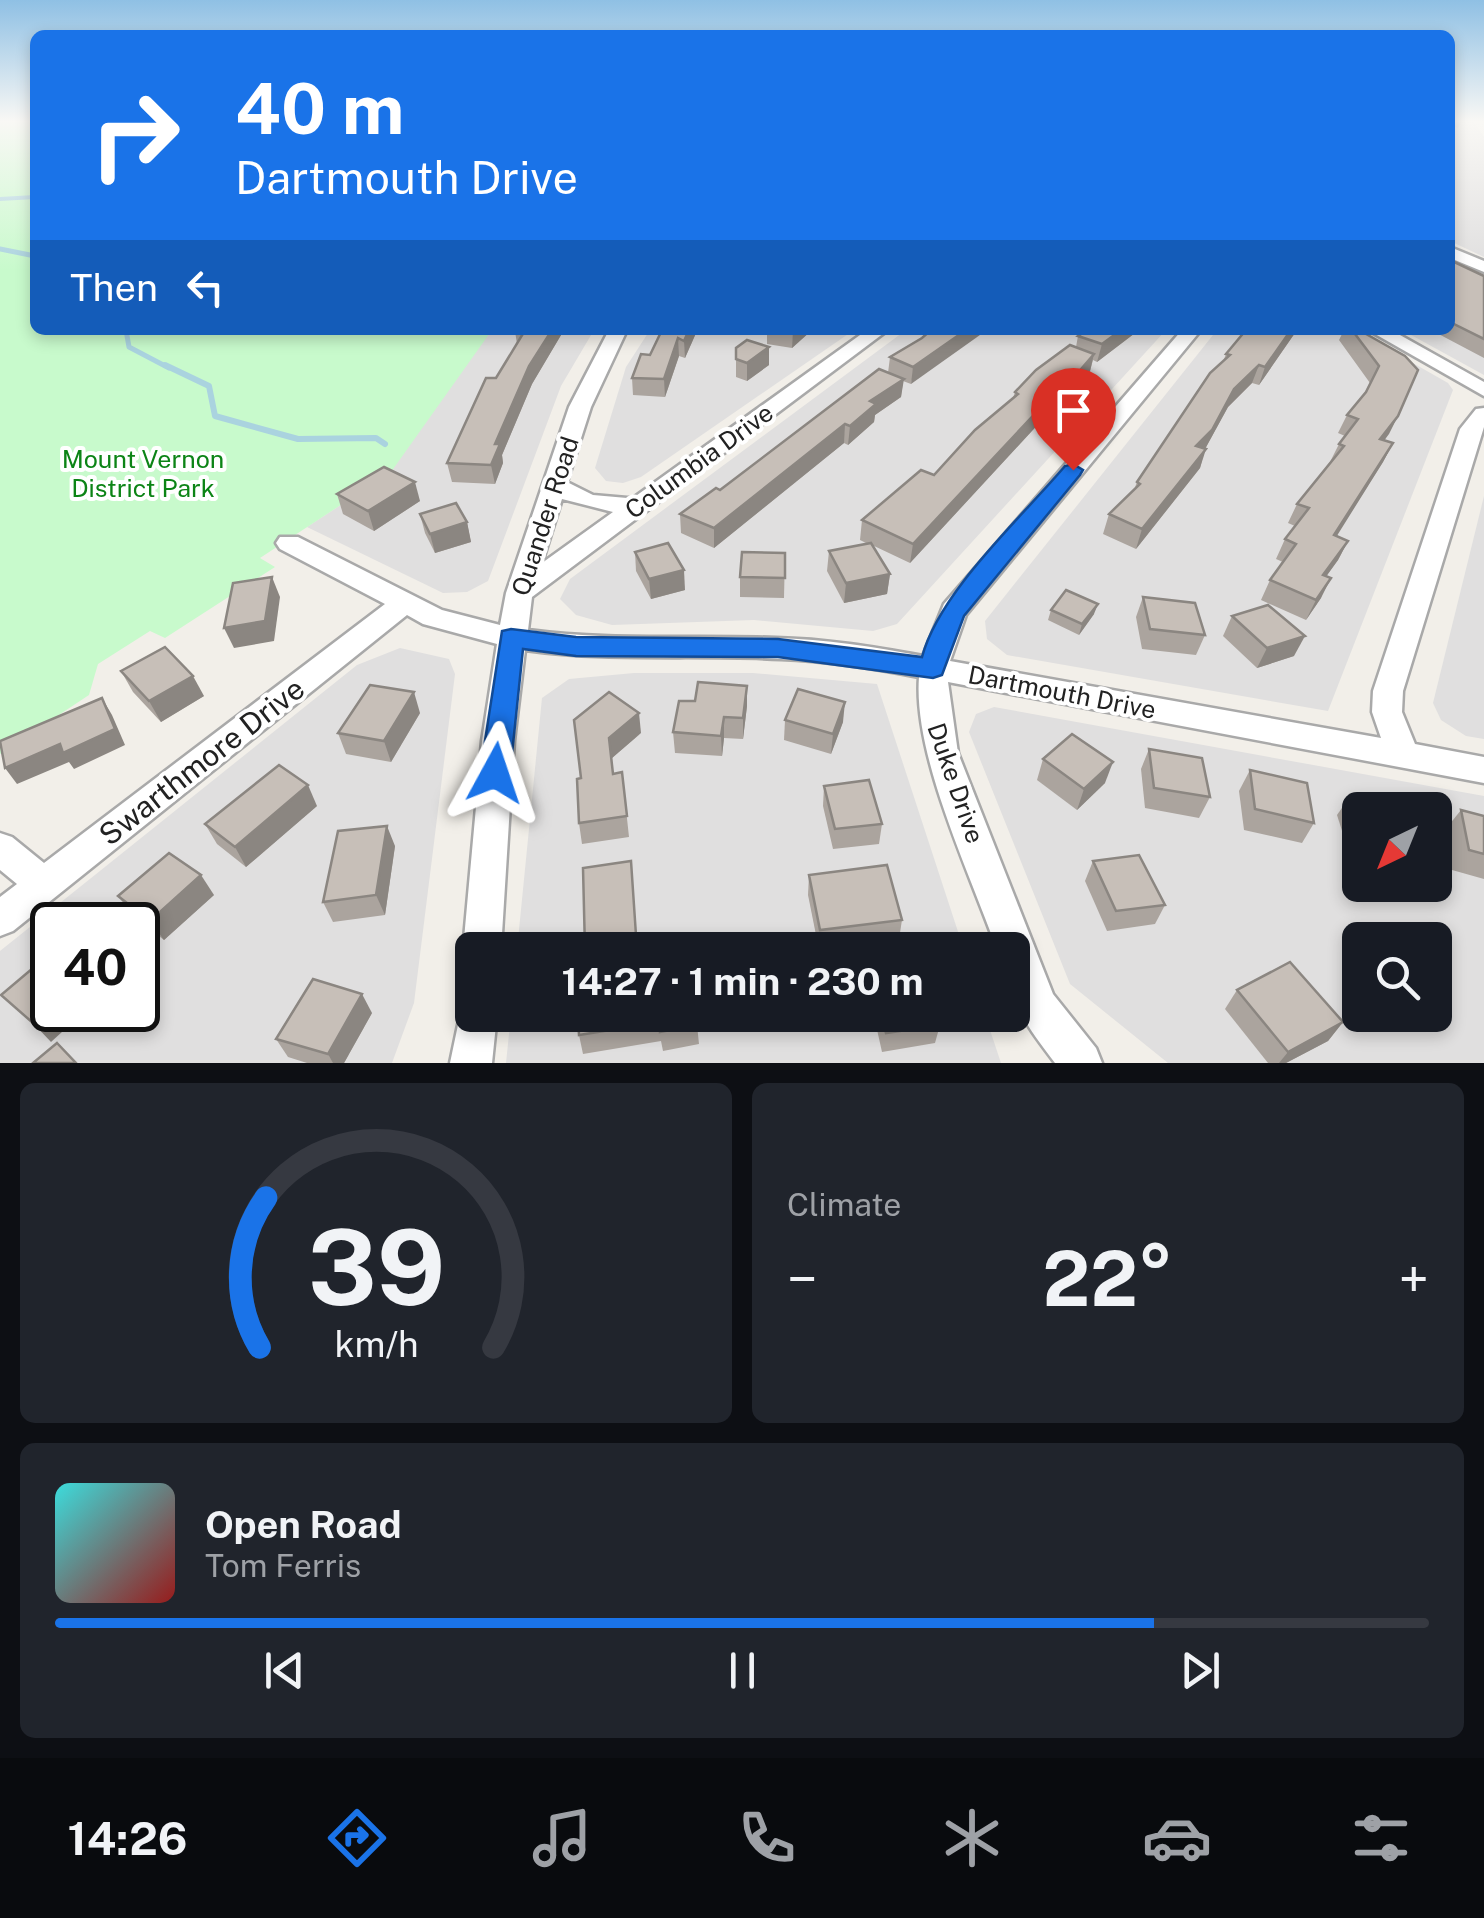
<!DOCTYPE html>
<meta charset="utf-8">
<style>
:root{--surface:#171b24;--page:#20242c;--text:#f1f3f6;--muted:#9ea1a6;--line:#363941;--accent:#1a73e8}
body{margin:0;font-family:"Public Sans",sans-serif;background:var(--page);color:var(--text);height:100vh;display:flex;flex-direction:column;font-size:38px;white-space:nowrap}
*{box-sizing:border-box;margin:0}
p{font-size:32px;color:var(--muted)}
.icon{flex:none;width:55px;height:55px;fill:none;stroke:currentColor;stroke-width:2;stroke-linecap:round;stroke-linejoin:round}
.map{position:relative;height:1063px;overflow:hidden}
.side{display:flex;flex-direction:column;gap:20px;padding:20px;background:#0d0f14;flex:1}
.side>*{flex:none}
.top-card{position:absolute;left:30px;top:30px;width:1425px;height:305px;border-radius:15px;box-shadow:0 5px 15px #0003;background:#1a73e8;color:#fff;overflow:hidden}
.needle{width:65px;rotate:223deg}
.fabs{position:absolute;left:1342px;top:792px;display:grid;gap:20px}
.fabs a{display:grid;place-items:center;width:110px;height:110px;border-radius:15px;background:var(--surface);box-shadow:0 5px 15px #0003;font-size:50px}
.speed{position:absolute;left:30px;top:902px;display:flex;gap:20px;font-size:50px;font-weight:700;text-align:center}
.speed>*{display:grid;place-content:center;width:130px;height:130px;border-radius:50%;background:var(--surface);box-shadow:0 5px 15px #0003;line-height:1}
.speed .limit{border:5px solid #111;border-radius:15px;background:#fff;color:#111}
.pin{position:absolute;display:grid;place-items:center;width:85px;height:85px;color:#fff;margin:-102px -42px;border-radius:50% 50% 50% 0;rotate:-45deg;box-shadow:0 0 10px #0007}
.pin .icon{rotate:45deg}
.me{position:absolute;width:110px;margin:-55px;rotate:5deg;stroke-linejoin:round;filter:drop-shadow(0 0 8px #0008)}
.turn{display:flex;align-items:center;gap:35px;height:210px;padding:0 40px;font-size:45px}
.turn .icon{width:130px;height:130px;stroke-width:2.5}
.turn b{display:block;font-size:70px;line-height:85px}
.then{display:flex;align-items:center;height:95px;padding:0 40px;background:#0003;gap:20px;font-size:38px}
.big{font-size:75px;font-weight:700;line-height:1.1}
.side .tile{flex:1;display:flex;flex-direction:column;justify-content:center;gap:15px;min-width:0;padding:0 35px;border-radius:15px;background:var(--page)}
.side .dial{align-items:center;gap:0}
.dial svg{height:260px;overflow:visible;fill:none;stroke:var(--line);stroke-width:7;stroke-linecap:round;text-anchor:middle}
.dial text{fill:var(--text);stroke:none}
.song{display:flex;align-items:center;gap:30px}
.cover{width:120px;height:120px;border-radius:15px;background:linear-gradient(135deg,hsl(180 70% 55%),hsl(0 70% 35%))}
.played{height:10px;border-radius:5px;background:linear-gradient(90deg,var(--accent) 80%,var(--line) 80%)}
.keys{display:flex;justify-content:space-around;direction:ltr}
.heat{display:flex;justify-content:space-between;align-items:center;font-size:55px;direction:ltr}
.side .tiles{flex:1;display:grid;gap:20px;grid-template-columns:1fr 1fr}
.tile:last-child{grid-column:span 2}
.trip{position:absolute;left:455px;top:932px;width:575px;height:100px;border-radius:15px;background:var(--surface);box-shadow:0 5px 15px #0003;font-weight:700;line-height:100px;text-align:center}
.dock{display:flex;height:160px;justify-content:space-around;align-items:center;background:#090b0e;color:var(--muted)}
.dock .icon{width:70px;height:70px}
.dock .selected{color:var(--accent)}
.dock b{font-size:45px;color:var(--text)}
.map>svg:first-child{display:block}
.residential{fill:#e0dfdf;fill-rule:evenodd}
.park{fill:#c8facc}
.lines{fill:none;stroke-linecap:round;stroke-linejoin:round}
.stream-far2{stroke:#aad3df;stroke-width:4}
.stream-far1{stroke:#aad3df;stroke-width:5}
.stream{stroke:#aad3df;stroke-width:6}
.minor-casing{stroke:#a9a9a9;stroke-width:5}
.minor{fill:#fff;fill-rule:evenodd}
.wall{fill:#aba49e}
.shaded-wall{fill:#8b8681}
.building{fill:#c7bfb8;stroke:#8b8681;stroke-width:2.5}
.route{fill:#1a73e8;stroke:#114b97;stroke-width:2.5}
.labels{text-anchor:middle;stroke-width:8;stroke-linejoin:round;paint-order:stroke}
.park-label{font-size:25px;fill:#0c8416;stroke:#fff}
.street-label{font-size:25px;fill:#222;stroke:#fff}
.near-street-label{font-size:30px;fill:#222;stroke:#fff}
</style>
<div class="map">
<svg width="1484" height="1063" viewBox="0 0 1484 1063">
<rect width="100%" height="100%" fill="#f2efe9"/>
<g class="residential">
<polygon points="1450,121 1474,121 1484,137 1484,257 1450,241"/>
<polygon points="1484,277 1484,375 1402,330 1450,330"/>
<polygon points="491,330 594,330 561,386 488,581 467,592 443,593 307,527 388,474"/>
<polygon points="650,330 854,330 641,477 623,483 606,481 595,468 626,367"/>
<polygon points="906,330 1166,330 897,624 873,631 754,620 612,625 576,615 560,599 570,579"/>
<polygon points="1217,330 1355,330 1448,383 1453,390 1328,711 1007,655 987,639 985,621"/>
<polygon points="1484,496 1484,739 1466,736 1441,720 1433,703"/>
<path d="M400,648L449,659L455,674L414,1003L392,1063H0V951L357,665ZM52,925H138V1010H52Z"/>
<polygon points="634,673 753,673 877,684 964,950 517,950 542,698 569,679"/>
<path d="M994,707L1484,796V1063H1168L1070,984L969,732L976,714ZM1360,810H1435V885H1360ZM1360,940H1435V1015H1360Z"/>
<polygon points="511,1015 985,1015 1001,1063 506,1063"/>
</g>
<polygon class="park" points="0,121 35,121 35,330 492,330 391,472 260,558 275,567 165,638 150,631 98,664 89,695 0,754"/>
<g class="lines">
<polyline class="stream-far2" points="0,199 35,197"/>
<g class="stream-far1">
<polyline points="0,249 35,256"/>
<polyline points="126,330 129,347 169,368"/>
</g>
<polyline class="stream" points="165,365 209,386 215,416 298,439 376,438 385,444"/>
<g class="minor-casing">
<g id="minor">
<polygon points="1450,247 1484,261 1484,272 1450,258"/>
<path d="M609,330H627L591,407L567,482L593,495L627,498H633L867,330H888L532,597L528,630C610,641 693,635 776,638C825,639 874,647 923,656L944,604L1182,330H1201L966,615L950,661L1381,738L1372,712L1373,691L1460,429L1476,409L1484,408V427L1403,691L1402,712L1415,744L1484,757V783L948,682L958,753L1053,994L1096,1048L1102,1063H1055C1021,1018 1012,1008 1012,950H997C970,873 913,756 919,677C873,668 827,661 781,659C695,654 610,662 525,650L514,741L501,950H472V965L468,963L463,950L482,741L497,644L423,624L407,615L13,931L0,936V897L17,884L0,870V833L12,837L44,863L385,604L280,549L276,543L280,537H298L442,610L500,625L506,593L569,407ZM562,499L613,512L542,563Z"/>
<polygon points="1368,330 1391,330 1484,382 1484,396"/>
<polygon points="472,997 472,1015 497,1015 492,1063 450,1063 463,1001"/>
</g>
</g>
<use href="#minor" class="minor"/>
</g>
<g class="wall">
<polygon points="1450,121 1461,121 1458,128 1450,125"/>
<polygon points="1450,260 1484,276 1484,358 1431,330 1450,330"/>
<polygon points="564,330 532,384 502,455 503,463 495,484 452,482 447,463 517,344 515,331"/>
<polygon points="662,330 713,330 709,335 696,333 685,358 679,356 665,397 633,395 632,378 650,355"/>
<polygon points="767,330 812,330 792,348 767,344"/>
<polygon points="1084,330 1139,330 1097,362 1093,360 1090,371 1058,408 1054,407 910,563 872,545 890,574 887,594 844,603 827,571 829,551 868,544 860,540 862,520 934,475 1013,398 1015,392 1076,347 1078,336 1086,330"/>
<polygon points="1246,330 1297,330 1259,385 1252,383 1228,407 1205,449 1200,468 1136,549 1103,534 1109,514 1134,490 1137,482 1223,362 1226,354"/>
<polygon points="1344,330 1359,330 1405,356 1398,416 1384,441 1393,443 1383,462 1336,536 1348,541 1338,560 1326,576 1321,598 1306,620 1261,600 1270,580 1283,562 1276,559 1285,539 1295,526 1288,523 1297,504 1330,462 1339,444 1345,436 1338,433 1347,415 1366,392 1370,383 1339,340"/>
<polygon points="922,338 911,384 903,381 901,397 875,415 874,422 848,445 844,443 714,548 681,533 680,514 720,490 888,373 890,357"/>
<polygon points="769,347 769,365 747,381 736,377 736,348"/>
<polygon points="337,494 420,501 374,531 343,514"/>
<polygon points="420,514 467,522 471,542 435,553 425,533"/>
<polygon points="635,552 685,590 651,599 636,571"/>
<polygon points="785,553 784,598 740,597 740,577"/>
<polygon points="1143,597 1205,635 1196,655 1142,649 1136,617"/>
<polygon points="1051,610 1094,614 1079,635 1048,620"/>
<polygon points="1232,616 1294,656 1257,668 1223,636"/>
<polygon points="121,671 204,696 161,722 133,692"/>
<polygon points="747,686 747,706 743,739 724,738 722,756 675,753 673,732 695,701"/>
<polygon points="420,713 391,762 346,754 338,733"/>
<polygon points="785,720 843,722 831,754 784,740"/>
<polygon points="641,733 612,758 613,774 622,772 629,837 582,844 579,823 581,778"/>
<polygon points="1149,749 1210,797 1199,818 1145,808 1141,769"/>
<polygon points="1043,759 1105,783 1077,810 1037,780"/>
<polygon points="1250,770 1314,823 1302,843 1244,830 1239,791"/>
<polygon points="824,786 882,824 879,844 833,849 823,806"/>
<polygon points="1351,795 1360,810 1360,857 1350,856 1337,815"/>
<polygon points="317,806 246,867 217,844 205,824"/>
<polygon points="1461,810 1484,816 1484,879 1452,870 1445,830"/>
<polygon points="395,846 385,915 333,922 323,902"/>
<polygon points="1093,861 1165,905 1155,924 1107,931 1085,881"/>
<polygon points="809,875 902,920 899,939 819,950 808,895"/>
<polygon points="214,895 164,940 133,916 118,896"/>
<polygon points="1237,990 1343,1022 1328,1041 1286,1063 1268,1063 1225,1009"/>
<polygon points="372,1013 344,1063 307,1063 288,1057 276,1039"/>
<polygon points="696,1015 699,1044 663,1051 661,1041 583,1054 579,1035"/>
<polygon points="854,1015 937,1015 940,1025 935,1043 882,1052 876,1025 857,1028"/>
</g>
<g class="shaded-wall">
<polygon points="552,330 564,330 532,384 502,455 503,463 495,484 491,465 495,444 529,366"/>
<polygon points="689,330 696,330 696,333 685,358 684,341"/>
<polygon points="812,330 792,348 793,331"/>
<polygon points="966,330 987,330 911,384 913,367"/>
<polygon points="1121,330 1139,330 1097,362 1102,344"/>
<polygon points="1291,330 1297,330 1259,385 1265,367"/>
<polygon points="678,338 679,356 665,397 664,379"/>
<polygon points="769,347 769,365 747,381 747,363"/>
<polygon points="1094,354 1090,371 1058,408 1063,390"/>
<polygon points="1259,365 1252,383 1228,407 1205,449 1196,446 1234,389"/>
<polygon points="904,379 901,397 875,415 874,422 848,445 850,426 870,401"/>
<polygon points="1058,389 1054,407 910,563 913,544"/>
<polygon points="1398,416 1389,434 1371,458 1380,439"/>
<polygon points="845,424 844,443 714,548 714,528"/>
<polygon points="1393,443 1383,462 1325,555 1334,535"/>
<polygon points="1206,449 1200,468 1136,549 1142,529"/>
<polygon points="415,482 420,501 374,531 368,511"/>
<polygon points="467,522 471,542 435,553 430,534"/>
<polygon points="1348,541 1338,560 1313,595 1323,575"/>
<polygon points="684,570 685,590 651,599 649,579"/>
<polygon points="890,574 887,594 844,603 846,583"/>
<polygon points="272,577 280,597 274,641 234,648 224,628"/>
<polygon points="1331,578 1321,598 1306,620 1316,600"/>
<polygon points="1098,604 1094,614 1079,635 1082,624"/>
<polygon points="1305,636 1294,656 1257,668 1267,648"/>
<polygon points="193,676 204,696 161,722 149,701"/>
<polygon points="747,686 747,706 743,739 743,718"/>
<polygon points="414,692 420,713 391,762 384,741"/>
<polygon points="102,698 112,715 125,745 74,769 69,762 17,784 5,768"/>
<polygon points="845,702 843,722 831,754 833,734"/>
<polygon points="639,713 641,733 612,758 609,738"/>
<polygon points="724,717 724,738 722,756 721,736"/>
<polygon points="1113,762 1105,783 1077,810 1084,789"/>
<polygon points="308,785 317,806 246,867 235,847"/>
<polygon points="387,826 395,846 385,915 376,895"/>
<polygon points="201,875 214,895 164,940 150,921"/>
<polygon points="362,994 372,1013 344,1063 333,1063 328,1054"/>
<polygon points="52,1005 52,1010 86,1010 51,1042 33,1023"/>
<polygon points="1343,1022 1328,1041 1286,1063 1279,1063 1288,1052"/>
</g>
<g class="building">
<polygon points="1450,260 1484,276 1484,339 1450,322"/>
<polygon points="516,330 552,330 529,366 495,444 500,444 491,465 447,463 486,378 496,378 524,332 515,331"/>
<polygon points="662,330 689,330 684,341 678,338 664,379 632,378 641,354 650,355"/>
<polygon points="931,330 966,330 913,367 890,357 922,338"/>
<polygon points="1087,330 1121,330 1102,344 1078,336"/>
<polygon points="1246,330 1291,330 1265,367 1259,365 1234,389 1212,430 1196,446 1206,449 1142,529 1109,514 1140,484 1137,482 1210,373 1230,355 1226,354"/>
<polygon points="1352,330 1359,330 1405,356 1418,370 1398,416 1380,439 1393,443 1334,535 1348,541 1323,575 1331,578 1316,600 1270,580 1296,544 1285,539 1309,508 1297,504 1344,446 1339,444 1358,419 1347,415 1366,392 1379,366"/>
<polygon points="747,340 769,347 747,363 736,359 736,348"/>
<polygon points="1070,345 1094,354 1063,390 1058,389 913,544 862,520 921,470 934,475 975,430 1018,394 1015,392 1036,370"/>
<polygon points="879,369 904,379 870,401 876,404 850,426 845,424 714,528 680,514 716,488 720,490"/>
<polygon points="384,467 415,482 368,511 337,494"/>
<polygon points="456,503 467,522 430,534 420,514"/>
<polygon points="668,543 684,570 649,579 635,552"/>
<polygon points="871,543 890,574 846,583 829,551"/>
<polygon points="742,552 785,553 785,578 740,577"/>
<polygon points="272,577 265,621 224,628 233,583"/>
<polygon points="1066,590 1098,604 1082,624 1051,610"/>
<polygon points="1143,597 1195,603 1205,635 1150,629"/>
<polygon points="1268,605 1305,636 1267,648 1232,616"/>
<polygon points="165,647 193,676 149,701 121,671"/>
<polygon points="698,682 747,686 743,718 724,717 721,736 673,732 679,701 695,701"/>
<polygon points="370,685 414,692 384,741 338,733"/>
<polygon points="798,689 845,702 833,734 785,720"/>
<polygon points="609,692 639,713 609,738 613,774 622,772 627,816 579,823 577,779 581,778 574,720"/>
<polygon points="102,698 115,729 63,753 60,744 5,768 0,741"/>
<polygon points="1072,734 1113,762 1084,789 1043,759"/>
<polygon points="1149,749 1202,758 1210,797 1154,788"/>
<polygon points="279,765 308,785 235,847 205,824"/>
<polygon points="1250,770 1307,783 1314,823 1255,809"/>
<polygon points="869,780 882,824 835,829 824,786"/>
<polygon points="1351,795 1409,804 1411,810 1360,810 1360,824"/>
<polygon points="1461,810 1484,816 1484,854 1469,850"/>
<polygon points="387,826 376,895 323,902 338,831"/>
<polygon points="169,853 201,875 150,921 118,896"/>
<polygon points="1139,855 1165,905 1116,911 1093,861"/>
<polygon points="631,861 637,950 585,950 583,868"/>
<polygon points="887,865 902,920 820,930 809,875"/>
<polygon points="52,952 52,1005 33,1023 1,995"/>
<polygon points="1290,962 1343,1022 1288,1052 1237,990"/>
<polygon points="313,979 362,994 328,1054 276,1039"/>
<polygon points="578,1015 696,1015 697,1025 660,1032 660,1022 579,1035"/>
<polygon points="881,1015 937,1015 940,1025 886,1033"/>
<polygon points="57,1043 76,1063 33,1063"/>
</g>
<linearGradient id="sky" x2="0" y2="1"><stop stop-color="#8fc0e4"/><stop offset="0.45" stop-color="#f9f8f5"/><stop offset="1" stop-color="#f9f8f5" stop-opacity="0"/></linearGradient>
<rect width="1484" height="270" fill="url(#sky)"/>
<path class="route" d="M1073,464L1083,470L1080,475L964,616L942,675L933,678L778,657L576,656L523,649L510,773L506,782L495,785L485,782L480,773L502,631L511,629L576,637L778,639L922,657C939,592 1021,518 1065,466Z"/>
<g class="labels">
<g class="park-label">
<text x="143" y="468">Mount Vernon<tspan x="143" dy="29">District Park</tspan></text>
</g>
<g class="street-label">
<text transform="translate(699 461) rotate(-36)" y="9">Columbia Drive</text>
<text transform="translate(545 516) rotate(-72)" y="9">Quander Road</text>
<text transform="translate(1062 692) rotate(11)" y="9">Dartmouth Drive</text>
<text transform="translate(956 783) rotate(71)" y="9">Duke Drive</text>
</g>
<g class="near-street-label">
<text transform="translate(202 762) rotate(-38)" y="10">Swarthmore Drive</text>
</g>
</g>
</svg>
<div class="fabs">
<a><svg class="needle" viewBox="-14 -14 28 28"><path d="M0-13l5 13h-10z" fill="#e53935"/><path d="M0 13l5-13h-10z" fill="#9ea1a6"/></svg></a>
<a><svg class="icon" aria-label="search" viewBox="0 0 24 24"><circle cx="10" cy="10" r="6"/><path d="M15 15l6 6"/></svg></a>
</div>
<div class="speed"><div class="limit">40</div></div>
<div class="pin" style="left:1073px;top:470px;background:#d93025"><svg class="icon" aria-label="arrive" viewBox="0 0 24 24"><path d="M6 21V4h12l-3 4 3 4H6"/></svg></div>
<svg class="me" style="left:495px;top:773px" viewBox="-20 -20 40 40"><path d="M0-17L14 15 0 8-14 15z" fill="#1a73e8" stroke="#fff" stroke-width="4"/></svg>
<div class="trip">14:27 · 1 min · 230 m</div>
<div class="top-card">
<div class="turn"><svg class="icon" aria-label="right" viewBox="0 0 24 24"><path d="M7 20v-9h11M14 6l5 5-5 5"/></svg><div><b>40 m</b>Dartmouth Drive</div></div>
<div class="then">Then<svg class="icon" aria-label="left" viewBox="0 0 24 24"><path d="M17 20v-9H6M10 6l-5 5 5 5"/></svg></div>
</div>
</div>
<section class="side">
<div class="tiles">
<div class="tile dial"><svg viewBox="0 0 100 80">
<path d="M14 69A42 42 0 1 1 86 69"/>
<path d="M14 69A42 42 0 0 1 16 23" stroke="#1a73e8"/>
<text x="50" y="56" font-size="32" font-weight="700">39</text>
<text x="50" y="72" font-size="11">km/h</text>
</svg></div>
<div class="tile"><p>Climate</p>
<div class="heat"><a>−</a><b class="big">22°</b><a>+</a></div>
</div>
<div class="tile">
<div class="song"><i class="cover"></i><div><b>Open Road</b><p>Tom Ferris</p></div></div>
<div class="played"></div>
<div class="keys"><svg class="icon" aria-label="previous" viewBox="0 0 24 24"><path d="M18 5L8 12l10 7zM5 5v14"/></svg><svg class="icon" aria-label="pause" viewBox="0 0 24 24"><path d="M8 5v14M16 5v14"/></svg><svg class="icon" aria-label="next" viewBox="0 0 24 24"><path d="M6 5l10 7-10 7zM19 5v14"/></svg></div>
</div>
</div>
</section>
<nav class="dock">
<b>14:26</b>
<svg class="icon selected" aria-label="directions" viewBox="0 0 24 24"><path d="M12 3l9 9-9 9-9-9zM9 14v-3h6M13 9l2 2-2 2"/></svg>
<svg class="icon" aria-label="music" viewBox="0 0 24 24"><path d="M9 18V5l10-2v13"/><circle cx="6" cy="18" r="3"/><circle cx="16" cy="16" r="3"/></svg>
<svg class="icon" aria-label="phone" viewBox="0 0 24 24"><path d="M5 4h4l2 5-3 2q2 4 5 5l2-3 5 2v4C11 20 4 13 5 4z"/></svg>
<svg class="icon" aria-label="climate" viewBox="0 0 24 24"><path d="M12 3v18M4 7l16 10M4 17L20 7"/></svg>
<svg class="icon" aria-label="car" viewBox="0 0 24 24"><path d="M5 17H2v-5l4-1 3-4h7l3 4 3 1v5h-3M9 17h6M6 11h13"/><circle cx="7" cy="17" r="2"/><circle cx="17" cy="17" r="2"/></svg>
<svg class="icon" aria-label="filters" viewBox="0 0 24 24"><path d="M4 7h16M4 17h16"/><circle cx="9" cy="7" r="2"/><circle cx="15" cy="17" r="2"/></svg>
</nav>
